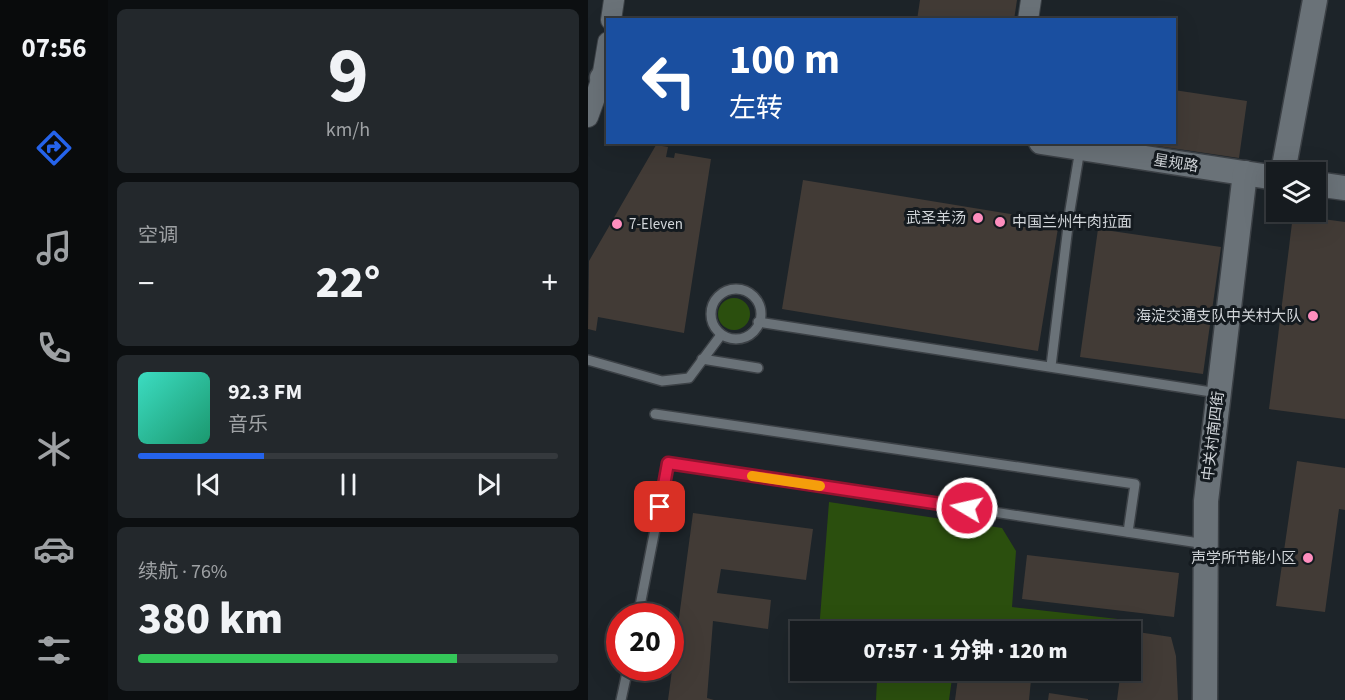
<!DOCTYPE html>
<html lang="zh">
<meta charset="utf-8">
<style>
:root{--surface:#161b1f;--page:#23282c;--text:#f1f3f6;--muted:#9ea1a4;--line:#35393d;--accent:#2563eb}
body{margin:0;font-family:"Source Sans 3","Noto Sans SC",sans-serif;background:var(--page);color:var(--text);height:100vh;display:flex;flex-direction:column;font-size:22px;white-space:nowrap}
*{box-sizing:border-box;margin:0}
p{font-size:20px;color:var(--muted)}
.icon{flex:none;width:33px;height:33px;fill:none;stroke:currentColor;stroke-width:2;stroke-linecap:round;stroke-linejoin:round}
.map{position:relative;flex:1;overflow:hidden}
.details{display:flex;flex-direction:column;gap:9px;padding:9px;background:#0c0f11;width:480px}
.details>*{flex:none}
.guide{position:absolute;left:18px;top:18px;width:570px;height:126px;border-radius:0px;box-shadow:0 6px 24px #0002,0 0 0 2px var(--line);background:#1a4fa0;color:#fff;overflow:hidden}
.tools{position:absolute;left:678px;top:162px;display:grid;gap:12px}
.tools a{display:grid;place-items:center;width:60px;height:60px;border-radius:0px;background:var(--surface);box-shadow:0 6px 24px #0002,0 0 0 2px var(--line);font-size:30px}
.speed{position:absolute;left:18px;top:603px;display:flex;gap:12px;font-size:30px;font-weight:700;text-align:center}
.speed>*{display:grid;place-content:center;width:78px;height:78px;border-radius:50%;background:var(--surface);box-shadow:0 6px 24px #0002,0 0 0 2px var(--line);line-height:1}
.speed .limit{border:9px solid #d22;background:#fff;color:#111}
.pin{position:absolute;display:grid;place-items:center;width:51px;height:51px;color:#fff;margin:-26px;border-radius:12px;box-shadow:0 3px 9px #0006}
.me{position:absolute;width:66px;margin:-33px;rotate:279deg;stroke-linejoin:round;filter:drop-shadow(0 0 4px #0008)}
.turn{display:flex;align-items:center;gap:21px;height:126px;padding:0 24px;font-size:27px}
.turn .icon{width:78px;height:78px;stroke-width:2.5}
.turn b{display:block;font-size:42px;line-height:51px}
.big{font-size:45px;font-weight:800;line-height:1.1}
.details .widget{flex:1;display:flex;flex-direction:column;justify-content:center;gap:9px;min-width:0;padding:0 21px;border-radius:9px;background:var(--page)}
.details .dial{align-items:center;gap:0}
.dial b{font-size:78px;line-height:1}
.song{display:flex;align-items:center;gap:18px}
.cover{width:72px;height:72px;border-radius:9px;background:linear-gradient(135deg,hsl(170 70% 55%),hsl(160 70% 35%))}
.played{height:6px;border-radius:3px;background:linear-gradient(90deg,var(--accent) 30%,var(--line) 30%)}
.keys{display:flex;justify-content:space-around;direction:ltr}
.heat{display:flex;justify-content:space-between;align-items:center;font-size:33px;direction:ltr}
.charge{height:9px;border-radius:4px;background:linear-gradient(90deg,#34c759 76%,var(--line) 0)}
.trip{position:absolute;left:202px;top:621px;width:351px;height:60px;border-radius:0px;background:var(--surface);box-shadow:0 6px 24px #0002,0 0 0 2px var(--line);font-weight:800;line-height:60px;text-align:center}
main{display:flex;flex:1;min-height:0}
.tabs{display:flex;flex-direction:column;width:108px;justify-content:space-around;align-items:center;background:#090b0c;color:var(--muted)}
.tabs .icon{width:42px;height:42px}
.tabs .active{color:var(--accent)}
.tabs b{font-size:27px;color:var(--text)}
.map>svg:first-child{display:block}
.green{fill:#2b4f0e}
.building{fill:#423b36}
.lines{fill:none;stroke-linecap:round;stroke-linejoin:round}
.service-casing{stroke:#3c4146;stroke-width:12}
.minor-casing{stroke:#3c4146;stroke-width:22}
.tertiary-casing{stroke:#3c4146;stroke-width:27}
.service{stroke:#6a7278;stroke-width:9}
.minor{stroke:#6a7278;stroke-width:20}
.tertiary{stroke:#6a7278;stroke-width:24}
.route-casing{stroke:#92132f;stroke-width:15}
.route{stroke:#e11d48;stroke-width:10}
.slow{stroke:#f59e0b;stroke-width:10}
.poi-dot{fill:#fe8ebe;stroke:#141a1f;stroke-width:2}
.labels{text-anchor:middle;stroke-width:6;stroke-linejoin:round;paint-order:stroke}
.street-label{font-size:15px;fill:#d1d5d9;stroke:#141a1f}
.poi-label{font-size:15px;fill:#d1d5d9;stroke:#141a1f;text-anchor:end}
</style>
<main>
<nav class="tabs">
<b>07:56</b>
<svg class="icon active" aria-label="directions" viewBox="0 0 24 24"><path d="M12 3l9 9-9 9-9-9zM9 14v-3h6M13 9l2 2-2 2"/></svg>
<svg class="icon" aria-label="music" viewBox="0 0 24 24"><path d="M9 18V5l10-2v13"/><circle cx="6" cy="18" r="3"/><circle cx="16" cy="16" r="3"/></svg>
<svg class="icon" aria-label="phone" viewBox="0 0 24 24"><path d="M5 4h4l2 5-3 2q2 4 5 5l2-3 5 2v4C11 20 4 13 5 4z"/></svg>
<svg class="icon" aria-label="climate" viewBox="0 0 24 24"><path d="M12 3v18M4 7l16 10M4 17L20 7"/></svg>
<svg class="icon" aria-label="car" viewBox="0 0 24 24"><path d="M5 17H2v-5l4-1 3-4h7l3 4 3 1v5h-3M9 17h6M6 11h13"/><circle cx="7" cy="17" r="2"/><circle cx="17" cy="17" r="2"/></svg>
<svg class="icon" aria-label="filters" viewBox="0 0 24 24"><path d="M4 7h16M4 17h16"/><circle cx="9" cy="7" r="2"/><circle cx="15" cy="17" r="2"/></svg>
</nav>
<section class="details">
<div class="widget dial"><b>9</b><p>km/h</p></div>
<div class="widget"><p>空调</p>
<div class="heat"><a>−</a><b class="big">22°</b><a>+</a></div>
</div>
<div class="widget">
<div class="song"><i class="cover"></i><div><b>92.3 FM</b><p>音乐</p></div></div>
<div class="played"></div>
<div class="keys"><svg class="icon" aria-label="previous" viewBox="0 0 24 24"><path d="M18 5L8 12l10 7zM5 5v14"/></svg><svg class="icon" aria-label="pause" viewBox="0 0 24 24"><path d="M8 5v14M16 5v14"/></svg><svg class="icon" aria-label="next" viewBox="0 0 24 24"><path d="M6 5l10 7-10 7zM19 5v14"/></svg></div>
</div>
<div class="widget"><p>续航 · 76%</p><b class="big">380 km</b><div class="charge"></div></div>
</section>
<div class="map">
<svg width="757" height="700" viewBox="0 0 757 700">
<rect width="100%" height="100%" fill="#1d2429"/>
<g class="green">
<circle cx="146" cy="314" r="16"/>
<polygon points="241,502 414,528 428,551 424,607 530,619 528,631 231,631"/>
<polygon points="227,671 227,670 365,671 361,700 288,700 289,681"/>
<polygon points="454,671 454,670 522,671 520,680 454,672"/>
</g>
<g class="building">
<polygon points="332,0 429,0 426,20 329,20"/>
<polygon points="586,90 659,101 651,158 556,144 586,142"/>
<polygon points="68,145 80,147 78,157 86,158 87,153 123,159 96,333 10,317 8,331 0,329 1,261"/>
<polygon points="215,180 471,222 450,351 194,309"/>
<polygon points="705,215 757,222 757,419 681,409"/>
<polygon points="510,229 633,247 615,374 492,357"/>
<polygon points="709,461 757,468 757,510 751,509 737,612 688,606"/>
<polygon points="105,513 225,529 218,580 133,569 129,593 183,600 180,629 125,621 119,698 126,700 80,700"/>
<polygon points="439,555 591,573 586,617 434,599"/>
<polygon points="543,631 583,637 588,656 590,700 529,700 533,670 543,670"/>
<polygon points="371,670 444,670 441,700 367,700"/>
<polygon points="461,693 500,699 500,700 460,700"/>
</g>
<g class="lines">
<g class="service-casing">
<g id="service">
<circle cx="148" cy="314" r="25"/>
<polyline points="170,322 630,393"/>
<polyline points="114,359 170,368"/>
<polyline points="0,360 74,381 101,378 133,335"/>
<polyline points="463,366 482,210 492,149"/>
<polyline points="67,414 547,484 540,532"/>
<polyline points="50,616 80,463 618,544"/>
<polyline points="33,700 40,668"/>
</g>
</g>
<g class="minor-casing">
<g id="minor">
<polyline points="23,20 26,0"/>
<polyline points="440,20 443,0"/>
<polyline points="0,117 14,78 20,42"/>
</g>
</g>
<g class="tertiary-casing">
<g id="tertiary">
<polyline points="14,78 20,79"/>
<polyline points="453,142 688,178"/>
<polyline points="695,172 727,0"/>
<polyline points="728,184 757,188"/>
<polyline points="617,700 618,501 657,173"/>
</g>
</g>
<use href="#service" class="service"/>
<use href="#minor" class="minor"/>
<use href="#tertiary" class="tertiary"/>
</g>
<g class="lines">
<g class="route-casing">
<polyline id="route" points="72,507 80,463 379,508"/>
</g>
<use href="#route" class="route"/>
<polyline class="slow" points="164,476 232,486"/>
</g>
<g class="poi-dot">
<circle cx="390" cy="218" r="6"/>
<circle cx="412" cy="222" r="6"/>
<circle cx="29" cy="224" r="6"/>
<circle cx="725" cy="316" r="6"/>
<circle cx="720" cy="558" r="6"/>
</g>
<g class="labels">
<g class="street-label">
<text transform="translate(588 163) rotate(9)" y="5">星规路</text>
<text transform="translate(625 436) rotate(-83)" y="5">中关村南四街</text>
</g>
<g class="poi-label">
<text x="378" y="223">武圣羊汤</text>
<text x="424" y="227" text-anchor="start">中国兰州牛肉拉面</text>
<text x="41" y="229" text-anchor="start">7-Eleven</text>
<text x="713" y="321">海淀交通支队中关村大队</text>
<text x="708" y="563">声学所节能小区</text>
</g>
</g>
</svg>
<div class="tools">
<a><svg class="icon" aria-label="layers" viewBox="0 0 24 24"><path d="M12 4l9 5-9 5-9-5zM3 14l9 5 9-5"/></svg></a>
</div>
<div class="speed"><div class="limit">20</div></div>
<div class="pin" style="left:72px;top:507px;background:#d93025"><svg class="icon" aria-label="arrive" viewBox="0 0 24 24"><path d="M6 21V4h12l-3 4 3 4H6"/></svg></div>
<svg class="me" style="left:379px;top:508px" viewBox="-20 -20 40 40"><circle r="17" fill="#e11d48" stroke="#fff" stroke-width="3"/><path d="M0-11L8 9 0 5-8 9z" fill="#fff"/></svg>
<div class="trip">07:57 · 1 分钟 · 120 m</div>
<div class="guide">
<div class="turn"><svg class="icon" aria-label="left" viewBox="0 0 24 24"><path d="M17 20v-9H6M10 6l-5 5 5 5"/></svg><div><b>100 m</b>左转</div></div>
</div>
</div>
</main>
